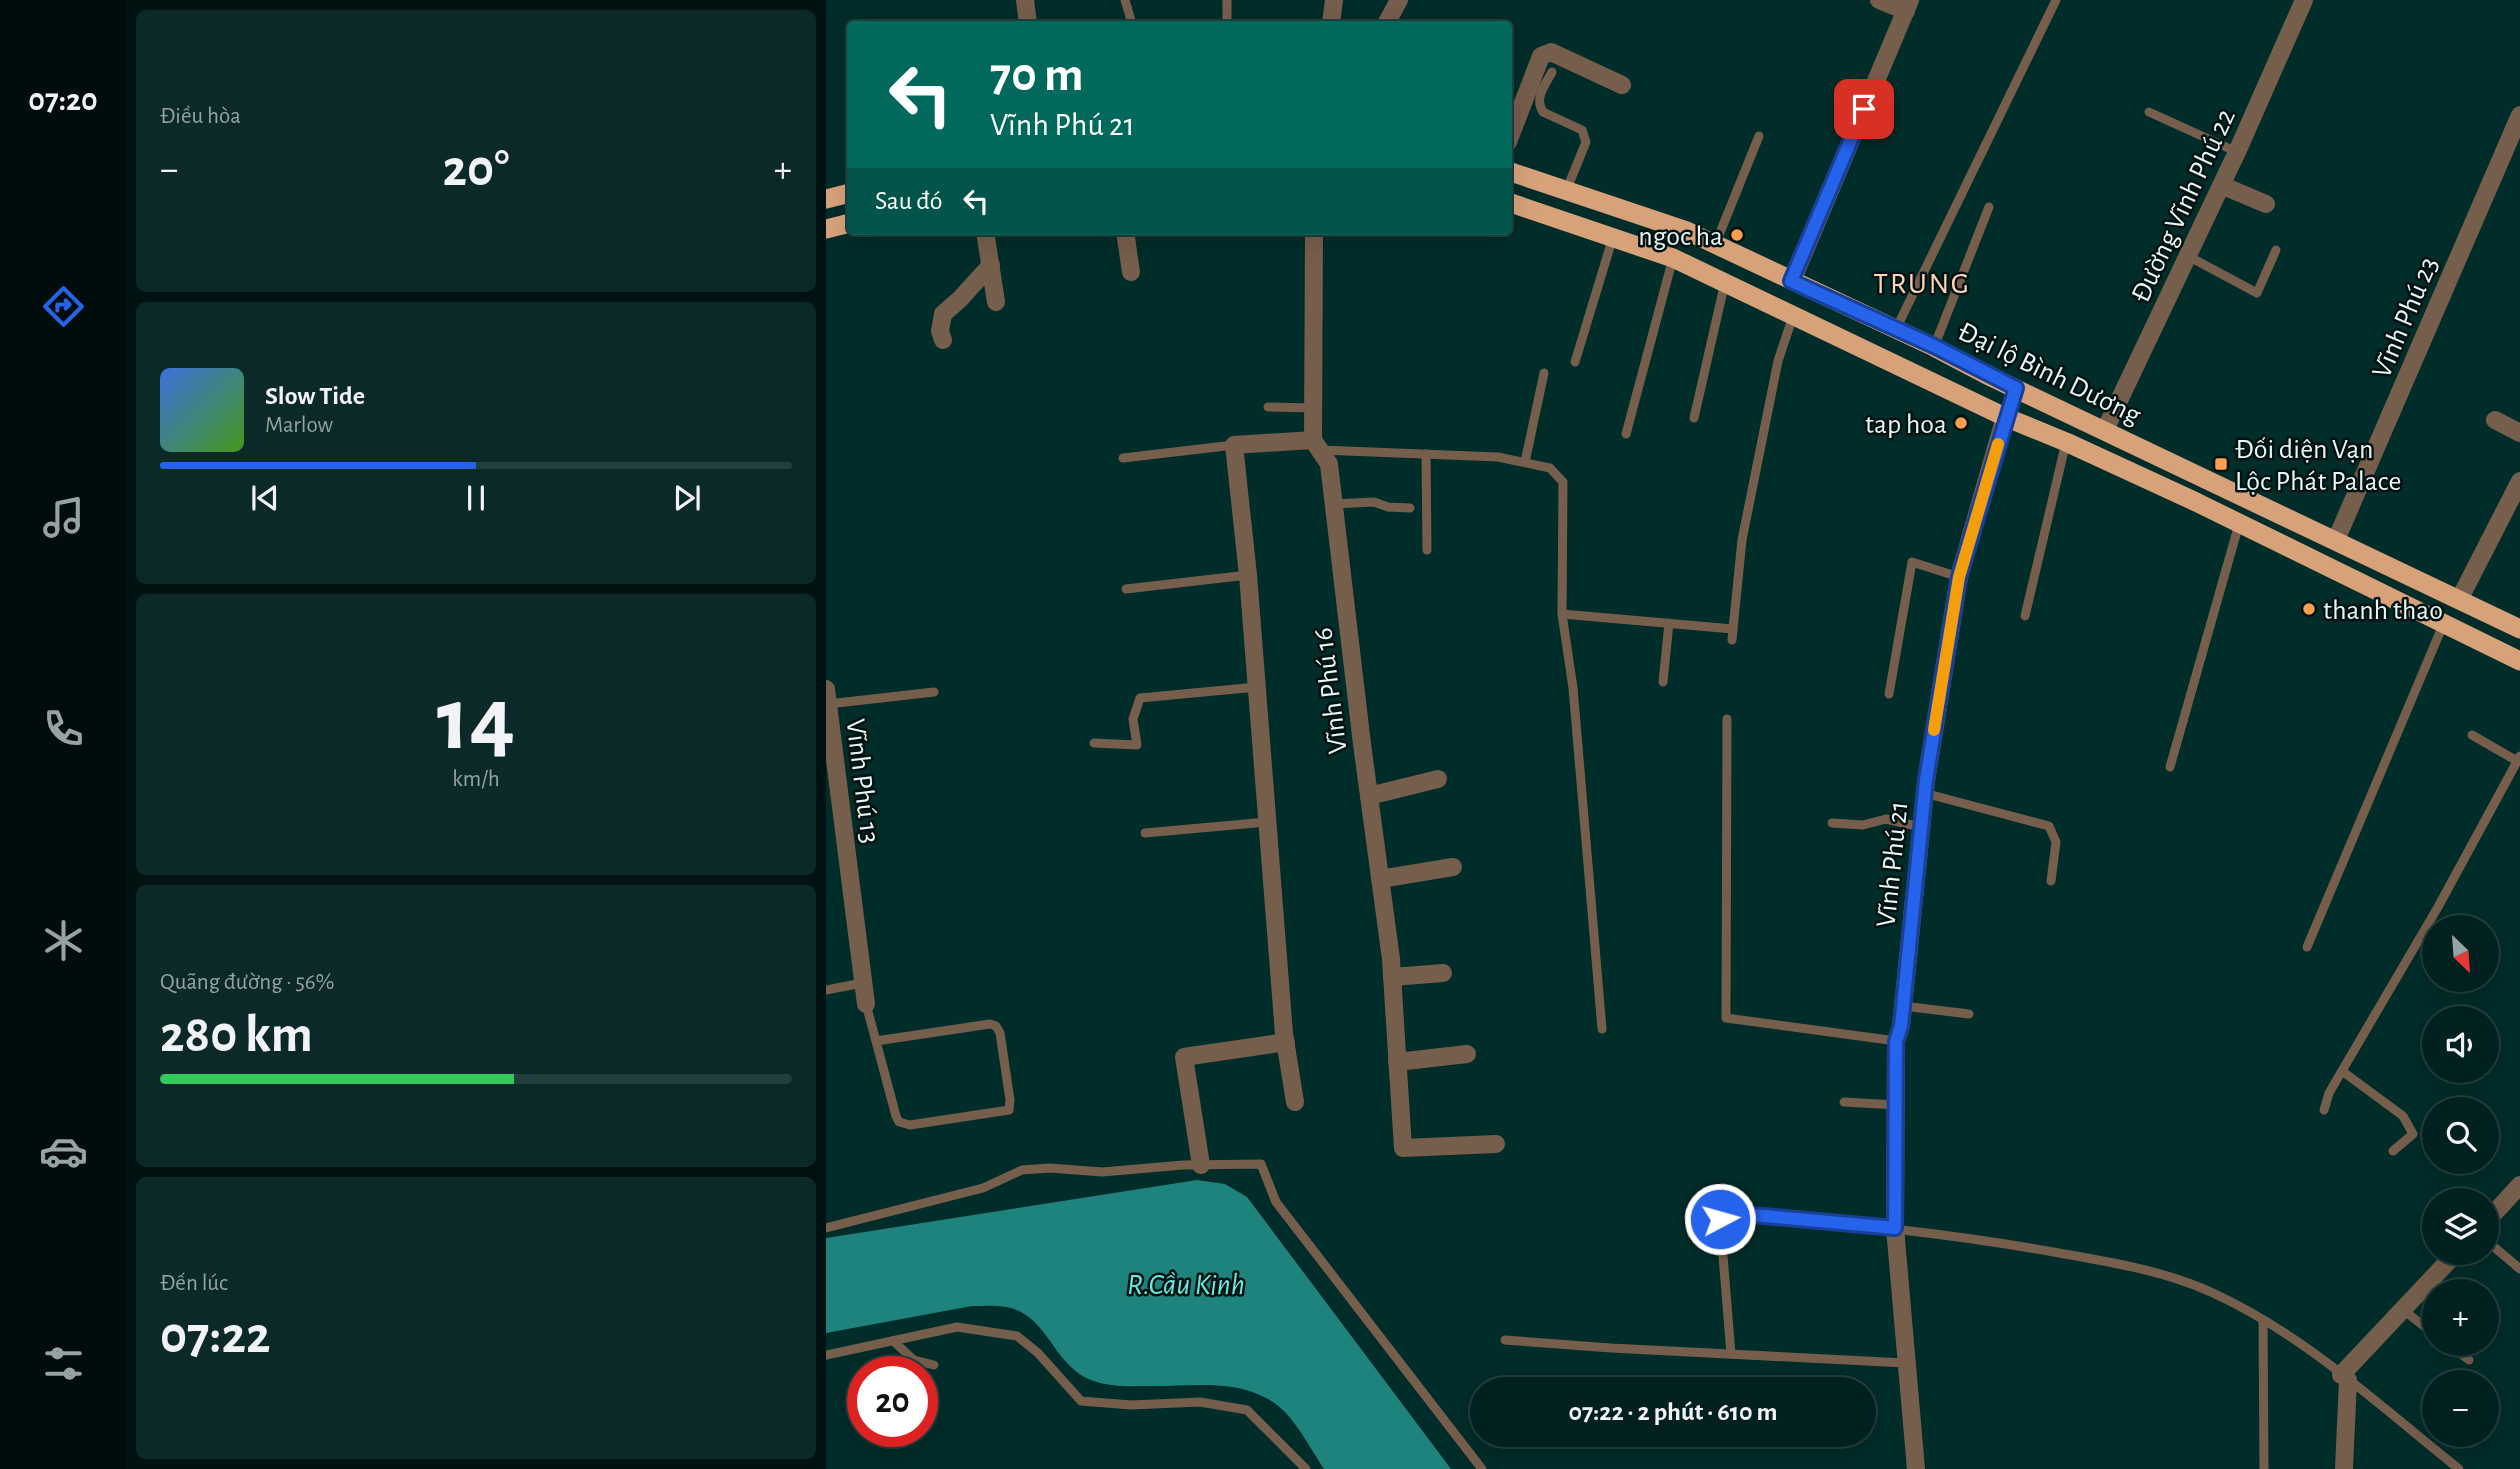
<!DOCTYPE html>
<html lang="vi">
<meta charset="utf-8">
<style>
:root{--surface:#00211f;--page:#0a2928;--text:#f1f3f6;--muted:#95a3a4;--line:#223e3d;--accent:#2563eb}
body{margin:0;font-family:"Alegreya Sans",sans-serif;background:var(--page);color:var(--text);height:100vh;display:flex;flex-direction:column;font-size:26px;white-space:nowrap}
*{box-sizing:border-box;margin:0}
p{font-size:23px;color:var(--muted)}
.icon{flex:none;width:38px;height:38px;fill:none;stroke:currentColor;stroke-width:2;stroke-linecap:round;stroke-linejoin:round}
.map{position:relative;flex:1;overflow:hidden}
.sheet{display:flex;flex-direction:column;gap:10px;padding:10px;background:#001211;width:700px}
.sheet>*{flex:none}
.hud{position:absolute;left:21px;top:21px;width:665px;height:214px;border-radius:7px;box-shadow:0 7px 28px #0002,0 0 0 2px var(--line);background:#00695c;color:#fff;overflow:hidden}
.needle{width:46px;rotate:155deg}
.buttons{position:absolute;left:1596px;top:915px;display:grid;gap:14px}
.buttons a{display:grid;place-items:center;width:77px;height:77px;border-radius:50%;background:var(--surface);box-shadow:0 7px 28px #0002,0 0 0 2px var(--line);font-size:35px}
.speed{position:absolute;left:21px;top:1356px;display:flex;gap:14px;font-size:35px;font-weight:700;text-align:center}
.speed>*{display:grid;place-content:center;width:91px;height:91px;border-radius:50%;background:var(--surface);box-shadow:0 7px 28px #0002,0 0 0 2px var(--line);line-height:1}
.speed .limit{border:10px solid #d22;background:#fff;color:#111}
.pin{position:absolute;display:grid;place-items:center;width:60px;height:60px;color:#fff;margin:-30px;border-radius:14px;box-shadow:0 4px 10px #0006}
.me{position:absolute;width:77px;margin:-38px;rotate:84deg;stroke-linejoin:round;filter:drop-shadow(0 0 5px #0008)}
.turn{display:flex;align-items:center;gap:24px;height:147px;padding:0 28px;font-size:32px}
.turn .icon{width:91px;height:91px;stroke-width:2.5}
.turn b{display:block;font-size:49px;line-height:60px}
.then{display:flex;align-items:center;height:66px;padding:0 28px;background:#0003;gap:14px;font-size:26px}
.big{font-size:52px;font-weight:600;line-height:1.1}
.sheet .card{flex:1;display:flex;flex-direction:column;justify-content:center;gap:10px;min-width:0;padding:0 24px;border-radius:10px;background:var(--page)}
.sheet .dial{align-items:center;gap:0}
.dial b{font-size:91px;line-height:1}
.song{display:flex;align-items:center;gap:21px}
.cover{width:84px;height:84px;border-radius:10px;background:linear-gradient(135deg,hsl(220 70% 55%),hsl(100 70% 35%))}
.played{height:7px;border-radius:4px;background:linear-gradient(90deg,var(--accent) 50%,var(--line) 50%)}
.keys{display:flex;justify-content:space-around;direction:ltr}
.heat{display:flex;justify-content:space-between;align-items:center;font-size:38px;direction:ltr}
.charge{height:10px;border-radius:5px;background:linear-gradient(90deg,#34c759 56%,var(--line) 0)}
.trip{position:absolute;left:644px;top:1377px;width:406px;height:70px;border-radius:35px;background:var(--surface);box-shadow:0 7px 28px #0002,0 0 0 2px var(--line);font-weight:600;line-height:70px;text-align:center}
main{display:flex;flex:1;min-height:0}
.tabs{display:flex;flex-direction:column;width:126px;justify-content:space-around;align-items:center;background:#000d0c;color:var(--muted)}
.tabs .icon{width:49px;height:49px}
.tabs .on{color:var(--accent)}
.tabs b{font-size:32px;color:var(--text)}
.map>svg:first-child{display:block}
.water{fill:#1d837c}
.lines{fill:none;stroke-linecap:round;stroke-linejoin:round}
.service{stroke:#765e4d;stroke-width:9}
.minor{stroke:#765e4d;stroke-width:18}
.trunk{stroke:#d7a27a;stroke-width:19}
.route-casing{stroke:#184099;stroke-width:18}
.route{stroke:#2563eb;stroke-width:12}
.slow{stroke:#f59e0b;stroke-width:12}
.poi-dot{fill:#fb9e50;stroke:#021110;stroke-width:2.5}
.labels{text-anchor:middle;stroke-width:5;stroke-linejoin:round;paint-order:stroke}
.street-label{font-size:28px;fill:#e4faf8;stroke:#021110}
.poi-label{font-size:28px;fill:#e4faf8;stroke:#021110;text-anchor:end}
.neighbourhood-label{font-size:30px;letter-spacing:2px;fill:#fdd4b7;stroke:#021110}
.water-label{font-size:30px;font-style:italic;fill:#66ece1;stroke:#021110}
</style>
<main>
<nav class="tabs">
<b>07:20</b>
<svg class="icon on" aria-label="directions" viewBox="0 0 24 24"><path d="M12 3l9 9-9 9-9-9zM9 14v-3h6M13 9l2 2-2 2"/></svg>
<svg class="icon" aria-label="music" viewBox="0 0 24 24"><path d="M9 18V5l10-2v13"/><circle cx="6" cy="18" r="3"/><circle cx="16" cy="16" r="3"/></svg>
<svg class="icon" aria-label="phone" viewBox="0 0 24 24"><path d="M5 4h4l2 5-3 2q2 4 5 5l2-3 5 2v4C11 20 4 13 5 4z"/></svg>
<svg class="icon" aria-label="climate" viewBox="0 0 24 24"><path d="M12 3v18M4 7l16 10M4 17L20 7"/></svg>
<svg class="icon" aria-label="car" viewBox="0 0 24 24"><path d="M5 17H2v-5l4-1 3-4h7l3 4 3 1v5h-3M9 17h6M6 11h13"/><circle cx="7" cy="17" r="2"/><circle cx="17" cy="17" r="2"/></svg>
<svg class="icon" aria-label="filters" viewBox="0 0 24 24"><path d="M4 7h16M4 17h16"/><circle cx="9" cy="7" r="2"/><circle cx="15" cy="17" r="2"/></svg>
</nav>
<section class="sheet">
<div class="card"><p>Điều hòa</p>
<div class="heat"><a>−</a><b class="big">20°</b><a>+</a></div>
</div>
<div class="card">
<div class="song"><i class="cover"></i><div><b>Slow Tide</b><p>Marlow</p></div></div>
<div class="played"></div>
<div class="keys"><svg class="icon" aria-label="previous" viewBox="0 0 24 24"><path d="M18 5L8 12l10 7zM5 5v14"/></svg><svg class="icon" aria-label="pause" viewBox="0 0 24 24"><path d="M8 5v14M16 5v14"/></svg><svg class="icon" aria-label="next" viewBox="0 0 24 24"><path d="M6 5l10 7-10 7zM19 5v14"/></svg></div>
</div>
<div class="card dial"><b>14</b><p>km/h</p></div>
<div class="card"><p>Quãng đường · 56%</p><b class="big">280 km</b><div class="charge"></div></div>
<div class="card"><p>Đến lúc</p><b class="big">07:22</b></div>
</section>
<div class="map">
<svg width="1694" height="1469" viewBox="0 0 1694 1469">
<rect width="100%" height="100%" fill="#002c29"/>
<path class="water" d="M371,1180L399,1184L421,1197L625,1469H498C486,1451 474,1428 459,1412C423,1377 373,1386 328,1386C307,1386 285,1388 265,1380C231,1367 224,1326 193,1311C179,1304 161,1306 146,1306L0,1333V1238Z"/>
<g class="lines">
<g class="service">
<polyline points="299,0 306,24"/>
<polyline points="401,0 401,24"/>
<path d="M726,72C719,85 708,98 717,112L756,130L760,142L740,191"/>
<polyline points="1323,112 1411,152"/>
<polyline points="889,245 933,136"/>
<polyline points="1362,256 1431,293 1450,250"/>
<polyline points="1070,329 1230,0"/>
<polyline points="1108,347 1163,207"/>
<polyline points="749,362 787,237"/>
<polyline points="442,407 487,408"/>
<polyline points="868,418 899,282"/>
<polyline points="800,434 847,258"/>
<polyline points="495,450 672,457 724,468 737,482 736,614"/>
<polyline points="600,454 601,550"/>
<polyline points="297,458 408,445"/>
<polyline points="699,462 718,373"/>
<polyline points="507,504 548,502 562,507 584,508"/>
<polyline points="300,589 422,575"/>
<polyline points="1199,616 1240,442"/>
<polyline points="906,640 907,629"/>
<polyline points="837,682 843,623"/>
<polyline points="1063,694 1086,562 1133,577"/>
<polyline points="2,704 108,692"/>
<polyline points="901,719 900,1018 1070,1041"/>
<polyline points="1646,735 1691,761"/>
<polyline points="268,743 311,745 307,719 314,698 431,687"/>
<polyline points="1344,767 1413,524"/>
<polyline points="1098,793 1223,826 1230,842 1225,881"/>
<polyline points="1006,823 1037,825 1060,819 1095,827"/>
<polyline points="319,833 441,822"/>
<polyline points="1481,947 1617,625"/>
<polyline points="0,990 36,983"/>
<polyline points="40,1004 70,1116 73,1122 84,1125 183,1110 184,1100 174,1033 170,1026 164,1024 50,1041"/>
<polyline points="1077,1006 1143,1014"/>
<polyline points="776,1029 747,688 736,614 907,629 916,540 952,361 967,316"/>
<polyline points="1516,1071 1577,1116 1587,1134 1567,1151"/>
<polyline points="1018,1102 1070,1105"/>
<polyline points="1498,1110 1503,1093 1612,907 1694,756"/>
<polyline points="0,1228 157,1188 196,1170 224,1168 276,1172 357,1165 435,1164 450,1202 656,1469"/>
<polyline points="1661,1241 1694,1269"/>
<polyline points="1576,1309 1608,1334"/>
<polyline points="1437,1320 1438,1469"/>
<polyline points="679,1340 785,1348 1079,1363"/>
<polyline points="67,1341 88,1360 108,1365"/>
<polyline points="1622,1344 1643,1360"/>
<path d="M905,1354L894,1219L906,1213C1016,1223 1124,1233 1233,1253C1284,1262 1340,1271 1387,1293C1479,1335 1555,1407 1633,1469"/>
<polyline points="0,1355 131,1327 191,1336 212,1353 255,1401 305,1405 374,1402 421,1410 480,1469"/>
</g>
<g class="minor">
<polyline points="199,0 202,24"/>
<polyline points="1053,0 1080,11"/>
<polyline points="505,24 508,0"/>
<polyline points="560,24 573,0"/>
<polyline points="682,142 715,56 725,52 796,85"/>
<polyline points="1395,185 1440,204"/>
<polyline points="159,231 170,302"/>
<polyline points="299,231 305,272"/>
<polyline points="488,231 487,440 503,464 536,744 565,959 577,1148 670,1144"/>
<polyline points="966,281 1084,0"/>
<polyline points="117,340 114,331 117,314 134,299 165,265"/>
<polyline points="1669,420 1694,433"/>
<polyline points="1279,430 1411,152 1478,0"/>
<polyline points="1510,540 1694,115"/>
<polyline points="1633,600 1694,481"/>
<polyline points="0,689 40,1004"/>
<polyline points="543,796 612,779"/>
<polyline points="554,879 627,867"/>
<polyline points="566,977 617,973"/>
<polyline points="571,1062 641,1054"/>
<polyline points="469,1102 458,1034 422,575 408,445 487,440"/>
<polyline points="375,1165 358,1057 460,1042"/>
<polyline points="1661,1221 1694,1185"/>
<polyline points="1515,1375 1630,1253"/>
<polyline points="1090,1469 1069,1228 1070,1041 1075,1026 1100,781 1133,577 1179,417"/>
<polyline points="1518,1469 1522,1380"/>
</g>
<g class="trunk">
<polyline points="682,171 861,231 1108,347 1165,377 1694,629"/>
<polyline points="0,199 24,193"/>
<polyline points="682,202 847,258 1179,417 1240,442 1370,502 1694,661"/>
<polyline points="0,229 24,223"/>
</g>
</g>
<g class="lines">
<g class="route-casing">
<polyline id="route" points="894,1219 906,1213 1069,1228 1070,1041 1075,1026 1100,780 1133,577 1190,388 1108,346 965,281 1038,109"/>
</g>
<use href="#route" class="route"/>
<polyline class="slow" points="1108,730 1133,577 1172,444"/>
</g>
<g class="poi-dot">
<circle cx="911" cy="235" r="7"/>
<circle cx="1135" cy="423" r="7"/>
<rect x="1388" y="457" width="14" height="14" rx="3.5"/>
<circle cx="1483" cy="609" r="7"/>
</g>
<g class="labels">
<g class="street-label">
<text transform="translate(1356 205) rotate(-65)" y="10">Đường Vĩnh Phú 22</text>
<text transform="translate(1578 317) rotate(-67)" y="10">Vĩnh Phú 23</text>
<text transform="translate(1224 372) rotate(26)" y="10">Đại lộ Bình Dương</text>
<text transform="translate(503 691) rotate(-97)" y="10">Vĩnh Phú 16</text>
<text transform="translate(38 781) rotate(83)" y="10">Vĩnh Phú 13</text>
<text transform="translate(1065 864) rotate(-84)" y="10">Vĩnh Phú 21</text>
</g>
<g class="poi-label">
<text x="897" y="245">ngoc ha</text>
<text x="1121" y="433">tap hoa</text>
<text x="1409" y="458" text-anchor="start">Đối diện Vạn<tspan x="1409" dy="32">Lộc Phát Palace</tspan></text>
<text x="1497" y="619" text-anchor="start">thanh thao</text>
</g>
<g class="neighbourhood-label">
<text x="1096" y="293">TRUNG</text>
</g>
<g class="water-label">
<text x="360" y="1294">R.Cầu Kinh</text>
</g>
</g>
</svg>
<div class="buttons">
<a><svg class="needle" viewBox="-14 -14 28 28"><path d="M0-13l5 13h-10z" fill="#e53935"/><path d="M0 13l5-13h-10z" fill="#95a3a4"/></svg></a>
<a><svg class="icon" aria-label="sound" viewBox="0 0 24 24"><path d="M4 9h4l5-4v14l-5-4H4zM17 9q2 3 0 6"/></svg></a>
<a><svg class="icon" aria-label="search" viewBox="0 0 24 24"><circle cx="10" cy="10" r="6"/><path d="M15 15l6 6"/></svg></a>
<a><svg class="icon" aria-label="layers" viewBox="0 0 24 24"><path d="M12 4l9 5-9 5-9-5zM3 14l9 5 9-5"/></svg></a>
<a>+</a>
<a>−</a>
</div>
<div class="speed"><div class="limit">20</div></div>
<div class="pin" style="left:1038px;top:109px;background:#d93025"><svg class="icon" aria-label="arrive" viewBox="0 0 24 24"><path d="M6 21V4h12l-3 4 3 4H6"/></svg></div>
<svg class="me" style="left:894px;top:1219px" viewBox="-20 -20 40 40"><circle r="17" fill="#2563eb" stroke="#fff" stroke-width="3"/><path d="M0-11L8 9 0 5-8 9z" fill="#fff"/></svg>
<div class="trip">07:22 · 2 phút · 610 m</div>
<div class="hud">
<div class="turn"><svg class="icon" aria-label="left" viewBox="0 0 24 24"><path d="M17 20v-9H6M10 6l-5 5 5 5"/></svg><div><b>70 m</b>Vĩnh Phú 21</div></div>
<div class="then">Sau đó<svg class="icon" aria-label="left" viewBox="0 0 24 24"><path d="M17 20v-9H6M10 6l-5 5 5 5"/></svg></div>
</div>
</div>
</main>
